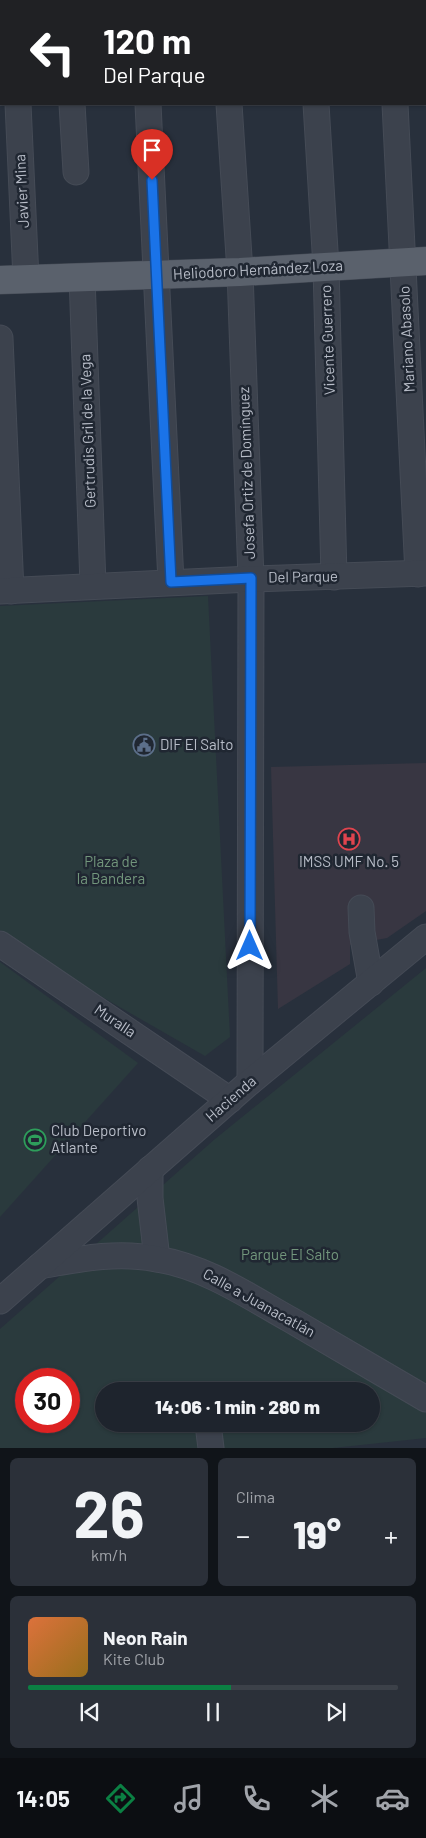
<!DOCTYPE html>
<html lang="es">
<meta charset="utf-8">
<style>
:root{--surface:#1e242d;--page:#2b3039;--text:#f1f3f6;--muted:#a1a4aa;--line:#3c4149;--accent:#0b8043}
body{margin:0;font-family:Barlow,sans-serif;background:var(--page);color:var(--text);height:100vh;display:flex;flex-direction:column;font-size:19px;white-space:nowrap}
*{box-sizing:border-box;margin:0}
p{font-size:16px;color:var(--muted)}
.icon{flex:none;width:28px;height:28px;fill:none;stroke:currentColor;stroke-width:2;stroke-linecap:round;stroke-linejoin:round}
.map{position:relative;height:1448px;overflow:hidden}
.drawer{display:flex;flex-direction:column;gap:10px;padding:10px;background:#101419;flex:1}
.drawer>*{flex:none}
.guide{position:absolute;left:0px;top:0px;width:426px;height:105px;box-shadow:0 1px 4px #0004,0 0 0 1px var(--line);background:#202124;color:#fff;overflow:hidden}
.speed{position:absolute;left:15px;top:1368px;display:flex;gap:10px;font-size:25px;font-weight:700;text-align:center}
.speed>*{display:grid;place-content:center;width:65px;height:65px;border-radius:50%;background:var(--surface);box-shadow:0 1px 4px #0004,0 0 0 1px var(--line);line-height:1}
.speed .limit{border:8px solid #d22;background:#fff;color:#111}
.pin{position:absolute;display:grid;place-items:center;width:42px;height:42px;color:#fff;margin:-51px -21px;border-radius:50% 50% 50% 0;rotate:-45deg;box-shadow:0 0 5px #0007}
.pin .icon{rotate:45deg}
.me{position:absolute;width:55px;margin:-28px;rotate:0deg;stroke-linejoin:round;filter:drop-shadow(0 0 4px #0008)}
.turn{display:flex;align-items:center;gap:18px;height:105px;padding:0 20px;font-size:22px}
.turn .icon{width:65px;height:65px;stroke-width:2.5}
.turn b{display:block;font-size:35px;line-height:42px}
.big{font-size:38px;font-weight:800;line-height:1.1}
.drawer .tile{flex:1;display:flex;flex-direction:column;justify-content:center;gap:8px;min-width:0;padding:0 18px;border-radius:8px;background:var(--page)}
.drawer .dial{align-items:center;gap:0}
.dial b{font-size:65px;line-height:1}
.song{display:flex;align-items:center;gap:15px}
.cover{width:60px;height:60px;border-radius:8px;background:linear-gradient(135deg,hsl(20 70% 55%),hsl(40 70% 35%))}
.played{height:5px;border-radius:2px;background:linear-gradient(90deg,var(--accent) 55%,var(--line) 55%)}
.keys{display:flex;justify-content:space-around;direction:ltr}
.heat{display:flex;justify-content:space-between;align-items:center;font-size:28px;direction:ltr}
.drawer .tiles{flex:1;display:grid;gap:10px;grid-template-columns:1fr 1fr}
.tile:last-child{grid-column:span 2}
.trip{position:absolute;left:95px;top:1382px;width:285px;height:50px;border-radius:25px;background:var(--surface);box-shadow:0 1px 4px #0004,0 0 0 1px var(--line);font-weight:800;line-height:50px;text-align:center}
.tab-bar{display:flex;height:80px;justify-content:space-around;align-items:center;background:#0c0e12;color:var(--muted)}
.tab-bar .icon{width:35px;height:35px}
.tab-bar .current{color:var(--accent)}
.tab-bar b{font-size:22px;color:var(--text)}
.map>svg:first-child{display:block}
.medical{fill:#383642}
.green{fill:#2a3a3d;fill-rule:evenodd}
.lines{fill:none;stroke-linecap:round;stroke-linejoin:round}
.minor-casing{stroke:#454b56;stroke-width:27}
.major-casing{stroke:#454b56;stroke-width:29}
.minor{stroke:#3c424d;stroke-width:25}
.major{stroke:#5a616c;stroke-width:28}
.route-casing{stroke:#114b97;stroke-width:12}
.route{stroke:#1a73e8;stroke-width:9}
.labels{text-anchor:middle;stroke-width:5;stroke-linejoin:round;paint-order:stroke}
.street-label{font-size:15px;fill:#b8bdc8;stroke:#202732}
.poi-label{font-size:15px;fill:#b8bdc8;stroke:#202732;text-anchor:start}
.park-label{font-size:15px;fill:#72967c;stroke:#202732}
</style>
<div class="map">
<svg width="426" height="1448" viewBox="0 0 426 1448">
<rect width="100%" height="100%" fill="#28303c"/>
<polygon class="medical" points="426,763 426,911 387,938 350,945 350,964 278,1009 271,767"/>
<g class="green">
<polygon points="208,596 230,1037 205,1056 90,990 0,930 0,606"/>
<polygon points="0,962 138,1063 0,1217"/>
<path d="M426,968V1438L333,1448H0V1329L215,1139ZM26,1379H69V1421H26ZM104,1391H371V1424H104Z"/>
</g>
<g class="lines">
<g class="minor-casing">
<g id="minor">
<polyline points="13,0 13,1"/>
<polyline points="66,0 66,1"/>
<polyline points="142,0 142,1"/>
<polyline points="223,0 223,1"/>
<polyline points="309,0 309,1"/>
<polyline points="389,0 389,1"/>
<polyline points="18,104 26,279"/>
<polyline points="72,104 76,172"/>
<polyline points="148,104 171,582"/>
<polyline points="229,104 240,272 251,579 250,1082"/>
<polyline points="316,104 326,267 334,577"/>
<polyline points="395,104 418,574"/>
<polyline points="82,277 93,585"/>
<polyline points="0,338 11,591"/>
<polyline points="0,591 251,579 426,573"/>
<polyline points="361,908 362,932 371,983"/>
<polyline points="0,944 230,1100"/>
<polyline points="150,1169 150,1198 157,1259"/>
<path d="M40,1266C79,1259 117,1251 157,1259C206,1267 248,1296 291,1320C336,1346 381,1373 426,1399"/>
<polyline points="0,1301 250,1082 426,937"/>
<polyline points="208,1424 211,1448"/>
</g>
</g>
<g class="major-casing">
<polyline id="major" points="0,280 240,272 426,261"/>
</g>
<use href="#minor" class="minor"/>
<use href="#major" class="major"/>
</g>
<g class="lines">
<g class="route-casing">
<polyline id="route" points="152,180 171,582 251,578 250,946"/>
</g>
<use href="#route" class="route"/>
</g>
<defs>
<g id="civic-ring" transform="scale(1.125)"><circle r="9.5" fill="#202732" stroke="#5c6f8a" stroke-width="1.5"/><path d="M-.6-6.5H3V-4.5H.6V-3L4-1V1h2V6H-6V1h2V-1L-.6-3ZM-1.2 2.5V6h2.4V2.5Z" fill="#5c6f8a"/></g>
<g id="hospital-ring" transform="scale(1.125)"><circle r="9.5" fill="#202732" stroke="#e0444e" stroke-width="1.5"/><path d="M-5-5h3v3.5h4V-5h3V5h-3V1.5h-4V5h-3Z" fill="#e0444e"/></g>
<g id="stadium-ring" transform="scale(1.125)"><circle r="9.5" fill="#202732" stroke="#2e9e5b" stroke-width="1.5"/><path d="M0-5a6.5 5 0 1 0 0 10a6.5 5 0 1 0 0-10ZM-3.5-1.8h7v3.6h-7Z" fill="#2e9e5b"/></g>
</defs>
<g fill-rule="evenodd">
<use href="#civic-ring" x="144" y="745"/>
<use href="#hospital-ring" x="349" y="839"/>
<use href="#stadium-ring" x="35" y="1140"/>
</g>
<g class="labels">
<g class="street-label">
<text transform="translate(22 191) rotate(-93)" y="5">Javier Mina</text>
<text transform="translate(258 270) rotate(-3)" y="5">Heliodoro Hernández Loza</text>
<text transform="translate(407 339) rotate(-93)" y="5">Mariano Abasolo</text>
<text transform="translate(328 340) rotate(-92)" y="5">Vicente Guerrero</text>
<text transform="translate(88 431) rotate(-92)" y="5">Gertrudis Gril de la Vega</text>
<text transform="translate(247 473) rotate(-92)" y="5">Josefa Ortiz de Domínguez</text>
<text transform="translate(303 577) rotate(-1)" y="5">Del Parque</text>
<text transform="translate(115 1021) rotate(34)" y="5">Muralla</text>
<text transform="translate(231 1099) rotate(-41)" y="5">Hacienda</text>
<text transform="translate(259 1303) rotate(29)" y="5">Calle a Juanacatlán</text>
</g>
<g class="poi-label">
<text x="160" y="750">DIF El Salto</text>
<text x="349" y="867" text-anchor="middle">IMSS UMF No. 5</text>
<text x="51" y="1136">Club Deportivo<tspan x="51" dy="17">Atlante</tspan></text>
</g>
<g class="park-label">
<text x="111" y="867">Plaza de<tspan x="111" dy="17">la Bandera</tspan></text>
<text x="290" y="1260">Parque El Salto</text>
</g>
</g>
</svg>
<div class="speed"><div class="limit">30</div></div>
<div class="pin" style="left:152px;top:180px;background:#d93025"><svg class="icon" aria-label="arrive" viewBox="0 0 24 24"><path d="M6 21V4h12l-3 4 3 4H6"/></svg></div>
<svg class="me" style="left:250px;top:946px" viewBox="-20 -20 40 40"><path d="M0-17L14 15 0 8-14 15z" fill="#1a73e8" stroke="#fff" stroke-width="4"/></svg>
<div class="trip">14:06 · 1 min · 280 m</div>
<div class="guide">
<div class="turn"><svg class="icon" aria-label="left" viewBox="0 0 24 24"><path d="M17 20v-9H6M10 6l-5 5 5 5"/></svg><div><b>120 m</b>Del Parque</div></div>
</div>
</div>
<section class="drawer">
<div class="tiles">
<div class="tile dial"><b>26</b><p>km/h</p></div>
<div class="tile"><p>Clima</p>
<div class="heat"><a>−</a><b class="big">19°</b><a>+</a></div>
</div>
<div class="tile">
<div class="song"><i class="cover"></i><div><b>Neon Rain</b><p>Kite Club</p></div></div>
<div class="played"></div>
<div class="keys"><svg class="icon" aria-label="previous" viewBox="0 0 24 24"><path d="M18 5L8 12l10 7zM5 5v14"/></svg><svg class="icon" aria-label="pause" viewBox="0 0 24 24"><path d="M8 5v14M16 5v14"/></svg><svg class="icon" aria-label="next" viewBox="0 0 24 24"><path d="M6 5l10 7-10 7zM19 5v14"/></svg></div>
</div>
</div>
</section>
<nav class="tab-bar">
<b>14:05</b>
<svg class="icon current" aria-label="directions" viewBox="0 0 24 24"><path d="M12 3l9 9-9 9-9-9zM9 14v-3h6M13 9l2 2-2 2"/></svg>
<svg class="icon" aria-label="music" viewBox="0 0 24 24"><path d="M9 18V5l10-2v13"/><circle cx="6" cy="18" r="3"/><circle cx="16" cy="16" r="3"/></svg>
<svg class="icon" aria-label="phone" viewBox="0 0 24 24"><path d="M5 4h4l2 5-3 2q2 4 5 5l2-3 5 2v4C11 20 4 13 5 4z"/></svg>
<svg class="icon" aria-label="climate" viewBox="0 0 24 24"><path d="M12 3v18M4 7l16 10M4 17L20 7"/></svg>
<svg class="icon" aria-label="car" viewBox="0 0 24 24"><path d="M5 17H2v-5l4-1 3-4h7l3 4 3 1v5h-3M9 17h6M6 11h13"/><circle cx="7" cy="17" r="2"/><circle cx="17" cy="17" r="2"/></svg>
</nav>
